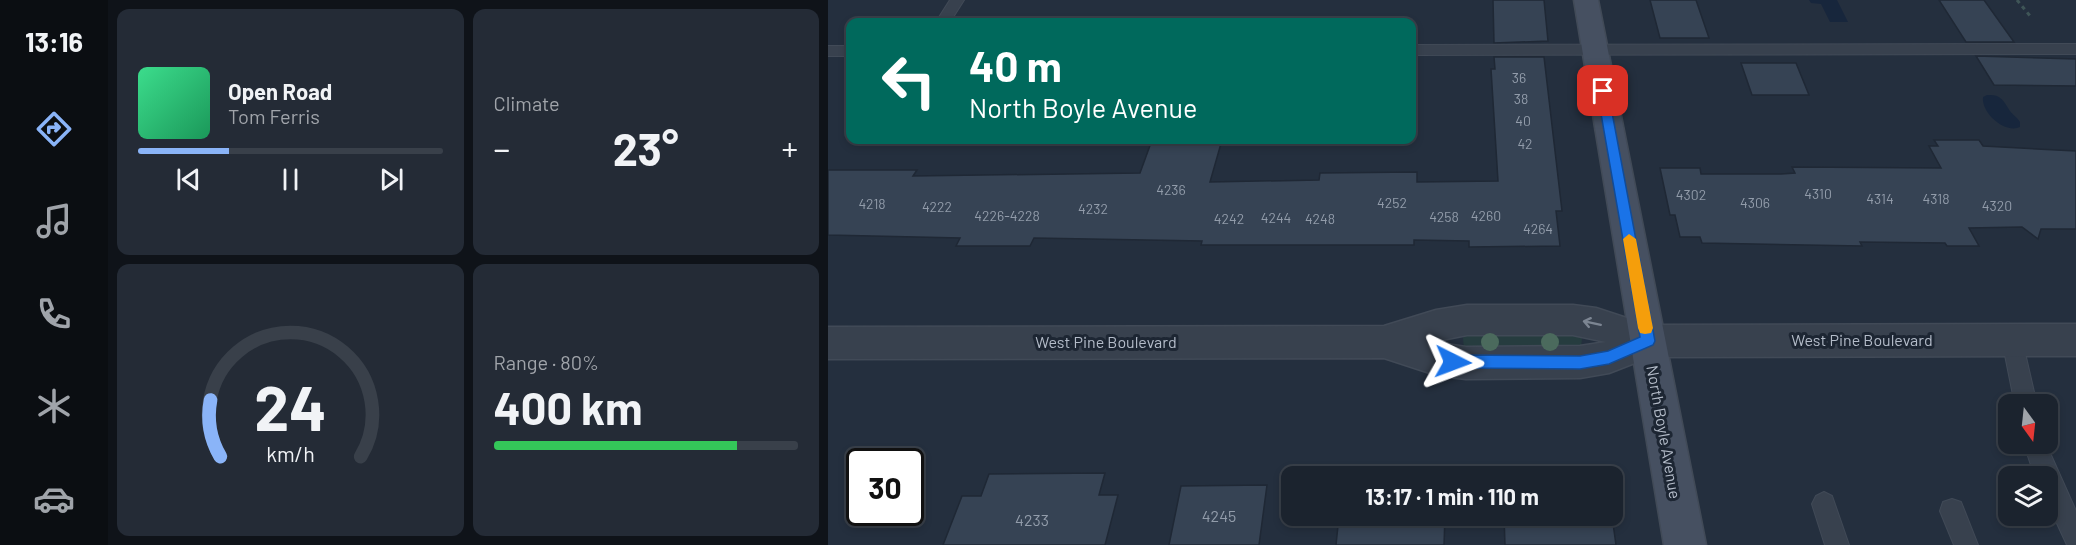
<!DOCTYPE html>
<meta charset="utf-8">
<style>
:root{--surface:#1b232e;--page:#242b36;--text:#f1f3f6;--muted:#a0a4aa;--line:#39404a;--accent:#8ab4f8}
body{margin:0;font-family:Barlow,sans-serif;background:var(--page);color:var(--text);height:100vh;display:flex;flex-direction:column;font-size:22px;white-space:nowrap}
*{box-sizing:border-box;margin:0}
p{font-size:20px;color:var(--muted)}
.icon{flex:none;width:33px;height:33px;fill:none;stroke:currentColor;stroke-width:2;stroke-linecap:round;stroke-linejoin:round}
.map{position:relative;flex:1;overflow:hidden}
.details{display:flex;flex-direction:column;gap:9px;padding:9px;background:#0f1319;width:720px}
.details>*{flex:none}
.top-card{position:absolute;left:18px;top:18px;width:570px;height:126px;border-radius:12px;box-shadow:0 3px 9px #0003,0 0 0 2px var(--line);background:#00695c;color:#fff;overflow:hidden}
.needle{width:39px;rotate:165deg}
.tools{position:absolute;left:1170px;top:394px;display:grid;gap:12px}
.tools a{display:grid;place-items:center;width:60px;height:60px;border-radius:12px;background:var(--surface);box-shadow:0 3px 9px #0003,0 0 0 2px var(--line);font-size:30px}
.speed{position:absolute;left:18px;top:448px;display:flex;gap:12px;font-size:30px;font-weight:700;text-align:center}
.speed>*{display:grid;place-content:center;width:78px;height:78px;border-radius:50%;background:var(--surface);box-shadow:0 3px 9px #0003,0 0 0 2px var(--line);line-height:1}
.speed .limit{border:3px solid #111;border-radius:9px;background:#fff;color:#111}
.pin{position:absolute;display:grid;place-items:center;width:51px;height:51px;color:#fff;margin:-26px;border-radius:12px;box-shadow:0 3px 9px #0006}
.me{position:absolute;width:66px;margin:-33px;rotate:93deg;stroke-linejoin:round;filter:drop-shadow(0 0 4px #0008)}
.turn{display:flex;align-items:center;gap:21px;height:126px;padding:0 24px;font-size:27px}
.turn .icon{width:78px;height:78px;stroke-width:2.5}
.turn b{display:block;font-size:42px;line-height:51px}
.big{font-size:45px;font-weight:700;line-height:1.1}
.details .card{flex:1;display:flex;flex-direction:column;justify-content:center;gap:9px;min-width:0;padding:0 21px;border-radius:12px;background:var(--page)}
.details .dial{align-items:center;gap:0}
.dial svg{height:156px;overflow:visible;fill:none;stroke:var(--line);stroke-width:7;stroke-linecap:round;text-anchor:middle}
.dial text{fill:var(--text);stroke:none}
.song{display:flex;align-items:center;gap:18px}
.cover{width:72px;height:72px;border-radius:9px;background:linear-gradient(135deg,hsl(150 70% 55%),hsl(150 70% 35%))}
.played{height:6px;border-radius:3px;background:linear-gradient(90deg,var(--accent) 30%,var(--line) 30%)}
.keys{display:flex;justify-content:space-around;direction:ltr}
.heat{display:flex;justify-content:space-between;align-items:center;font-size:33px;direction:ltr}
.charge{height:9px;border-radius:4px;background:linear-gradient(90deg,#34c759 80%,var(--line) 0)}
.details .tiles{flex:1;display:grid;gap:9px;grid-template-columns:repeat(2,1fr)}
.trip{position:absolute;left:453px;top:466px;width:342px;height:60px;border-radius:12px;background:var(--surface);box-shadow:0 3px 9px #0003,0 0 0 2px var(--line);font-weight:700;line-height:60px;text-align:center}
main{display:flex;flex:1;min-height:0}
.menu{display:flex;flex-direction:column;width:108px;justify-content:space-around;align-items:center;background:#0b0e12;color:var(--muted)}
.menu .icon{width:42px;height:42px}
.menu .selected{color:var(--accent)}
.menu b{font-size:27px;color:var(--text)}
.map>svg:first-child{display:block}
.green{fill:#263c3f}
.water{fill:#17263c}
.building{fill:#364354;stroke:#1f2835;stroke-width:1.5}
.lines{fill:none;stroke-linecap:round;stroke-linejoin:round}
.lane-casing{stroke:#414a57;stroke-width:2}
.street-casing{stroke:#414a57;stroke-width:3}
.secondary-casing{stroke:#414a57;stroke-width:3}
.path{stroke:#3f5557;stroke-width:3;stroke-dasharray:4 4;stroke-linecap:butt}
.lane{fill:#38414e;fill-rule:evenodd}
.street{fill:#38414e;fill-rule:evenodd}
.secondary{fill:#465061;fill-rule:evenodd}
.tree{fill:#4b6a5d}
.oneway{stroke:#7c8592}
.route{fill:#1a73e8;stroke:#114b97;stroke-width:1.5}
.slow{fill:#f59e0b}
.labels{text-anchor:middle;stroke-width:6;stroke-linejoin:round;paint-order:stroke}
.number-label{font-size:14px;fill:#929caa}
.street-label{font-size:16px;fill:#b4bcc9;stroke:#1d2633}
.near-number-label{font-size:16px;fill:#929caa}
</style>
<main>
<nav class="menu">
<b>13:16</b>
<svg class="icon selected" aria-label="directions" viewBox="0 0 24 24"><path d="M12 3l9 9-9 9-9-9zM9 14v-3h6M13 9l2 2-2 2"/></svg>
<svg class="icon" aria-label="music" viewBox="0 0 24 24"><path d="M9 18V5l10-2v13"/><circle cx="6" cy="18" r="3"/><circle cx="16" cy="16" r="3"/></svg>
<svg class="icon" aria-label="phone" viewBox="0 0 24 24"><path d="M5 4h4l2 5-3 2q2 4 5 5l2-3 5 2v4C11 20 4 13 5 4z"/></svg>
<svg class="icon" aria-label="climate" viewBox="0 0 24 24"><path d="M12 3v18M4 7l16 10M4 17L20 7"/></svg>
<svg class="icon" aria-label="car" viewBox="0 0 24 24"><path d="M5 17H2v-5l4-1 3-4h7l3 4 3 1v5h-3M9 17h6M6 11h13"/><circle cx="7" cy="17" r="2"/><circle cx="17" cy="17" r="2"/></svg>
</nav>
<section class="details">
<div class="tiles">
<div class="card">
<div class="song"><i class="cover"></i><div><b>Open Road</b><p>Tom Ferris</p></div></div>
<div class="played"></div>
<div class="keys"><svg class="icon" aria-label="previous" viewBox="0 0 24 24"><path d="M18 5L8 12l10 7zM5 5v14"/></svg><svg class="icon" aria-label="pause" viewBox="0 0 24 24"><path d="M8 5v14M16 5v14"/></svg><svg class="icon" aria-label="next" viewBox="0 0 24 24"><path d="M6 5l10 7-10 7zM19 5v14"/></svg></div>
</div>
<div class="card"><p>Climate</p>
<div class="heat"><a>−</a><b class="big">23°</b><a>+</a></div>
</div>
<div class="card dial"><svg viewBox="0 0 100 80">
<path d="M14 69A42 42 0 1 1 86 69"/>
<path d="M14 69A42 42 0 0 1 9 40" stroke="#8ab4f8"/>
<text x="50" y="56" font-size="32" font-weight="700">24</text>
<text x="50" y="72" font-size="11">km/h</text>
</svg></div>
<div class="card"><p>Range · 80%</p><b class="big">400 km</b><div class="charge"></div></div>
</div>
</section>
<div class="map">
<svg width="1248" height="545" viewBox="0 0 1248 545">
<rect width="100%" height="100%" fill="#242f3e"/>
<polygon class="green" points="746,334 754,338 753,348 636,349 635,338 637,335"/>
<g class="water">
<polygon points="981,0 1009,0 1020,22 1002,22 993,4 983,3"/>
<path d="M1159,95C1173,94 1175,100 1182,111C1185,115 1189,117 1192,122V127C1177,134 1153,113 1155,97Z"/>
</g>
<g class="building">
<polygon points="665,0 716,0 720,41 666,43"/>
<polygon points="822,0 868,0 881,38 832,38"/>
<polygon points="1111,0 1156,0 1186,42 1138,42"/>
<polygon points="1148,56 1248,59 1248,86 1166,85"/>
<polygon points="666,57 716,57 734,211 728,211 732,246 641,247 641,241 586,240 586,245 373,245 374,241 206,238 202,246 128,246 132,238 0,235 0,170 89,170 85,176 312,173 324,140 394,140 382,182 491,180 492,173 589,172 589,182 670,181 663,69 667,69"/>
<polygon points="913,63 968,63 981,95 924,95"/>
<polygon points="1106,140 1151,140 1155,146 1248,151 1248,229 1213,229 1210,239 1194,227 1141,228 1151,246 1119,246 1117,243 1032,242 1034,246 874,243 872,237 852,237 847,215 842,215 832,168 872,168 873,174 953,174 967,173 964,167 1113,168 1101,146 1110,146"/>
<polygon points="708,468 738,468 739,477 709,477"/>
<polygon points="277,473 271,495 290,495 277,545 115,545 134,496 153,496 161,474"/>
<polygon points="439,485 431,545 341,545 353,486"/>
<polygon points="511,516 617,516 616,545 508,545"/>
<polygon points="676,516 784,516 788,545 677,545"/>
</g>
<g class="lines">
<g class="lane-casing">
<g id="lane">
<polygon points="122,0 136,0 122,22 108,22"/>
<polygon points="1248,44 1248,54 584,55 584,45"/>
<rect x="0" y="46" width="22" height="10"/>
<polygon points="1184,331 1191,334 1194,340 1209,405 1187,405 1174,340 1177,334"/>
<polygon points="1196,444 1218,444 1248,511 1248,545 1239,545 1220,504 1220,477 1207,477"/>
<polygon points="996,492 1004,496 1021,545 997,545 984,504 988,496"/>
<polygon points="1124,499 1133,502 1150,545 1126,545 1112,511 1115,502"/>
</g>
</g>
<g class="street-casing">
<path id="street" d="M639,305H745L768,308L820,325L1248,324V356L822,357L781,373L752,378L638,379L611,376L556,358L0,359V327L556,326L608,310ZM639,335H745L778,342L752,346L638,347L604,342Z"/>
</g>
<g class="secondary-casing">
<polygon id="secondary" points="746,0 770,0 878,545 836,545"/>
</g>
<polyline class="path" points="1189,0 1203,17"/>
<use href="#lane" class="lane"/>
<use href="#street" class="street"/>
<use href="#secondary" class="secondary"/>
</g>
<g class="tree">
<circle cx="662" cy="342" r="9"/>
<circle cx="722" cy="342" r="9"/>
</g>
<defs><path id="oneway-shaft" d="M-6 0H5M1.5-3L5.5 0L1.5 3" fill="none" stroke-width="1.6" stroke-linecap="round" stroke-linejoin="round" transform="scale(1.5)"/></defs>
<use class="oneway" href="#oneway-shaft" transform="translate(764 323) rotate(-168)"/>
<polygon class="route" points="775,87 780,91 827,341 825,345 781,364 752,369 625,368 620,366 617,362 620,357 625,355 752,356 780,351 812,337 769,91"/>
<polygon class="slow" points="801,234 808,239 825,328 823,333 817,334 812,333 810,328 795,239"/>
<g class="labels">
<g class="number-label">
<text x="691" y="83">36</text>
<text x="693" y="104">38</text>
<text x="695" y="126">40</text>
<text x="697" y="149">42</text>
<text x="343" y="195">4236</text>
<text x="990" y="199">4310</text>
<text x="863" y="200">4302</text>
<text x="1052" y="204">4314</text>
<text x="1108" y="204">4318</text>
<text x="564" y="208">4252</text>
<text x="927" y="208">4306</text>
<text x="44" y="209">4218</text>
<text x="1169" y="211">4320</text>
<text x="109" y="212">4222</text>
<text x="265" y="214">4232</text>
<text x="179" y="221">4226-4228</text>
<text x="658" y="221">4260</text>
<text x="616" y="222">4258</text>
<text x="448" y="223">4244</text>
<text x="401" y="224">4242</text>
<text x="492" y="224">4248</text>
<text x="710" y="234">4264</text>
</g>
<g class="street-label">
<text x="1034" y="346">West Pine Boulevard</text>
<text x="278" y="348">West Pine Boulevard</text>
<text transform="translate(836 432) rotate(80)" y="6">North Boyle Avenue</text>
</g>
<g class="near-number-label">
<text x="391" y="522">4245</text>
<text x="204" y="526">4233</text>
</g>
</g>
</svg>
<div class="tools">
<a><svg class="needle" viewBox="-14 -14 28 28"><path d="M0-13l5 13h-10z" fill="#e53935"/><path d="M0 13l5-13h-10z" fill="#a0a4aa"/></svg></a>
<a><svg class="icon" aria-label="layers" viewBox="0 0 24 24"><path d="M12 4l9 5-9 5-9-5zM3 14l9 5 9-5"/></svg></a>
</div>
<div class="speed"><div class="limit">30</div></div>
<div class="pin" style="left:775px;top:91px;background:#d93025"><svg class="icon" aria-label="arrive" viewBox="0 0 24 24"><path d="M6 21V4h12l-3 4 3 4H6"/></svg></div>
<svg class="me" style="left:625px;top:362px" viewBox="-20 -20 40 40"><path d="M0-17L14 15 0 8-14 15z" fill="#1a73e8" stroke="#fff" stroke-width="4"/></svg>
<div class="trip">13:17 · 1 min · 110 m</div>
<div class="top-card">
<div class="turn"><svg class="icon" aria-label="left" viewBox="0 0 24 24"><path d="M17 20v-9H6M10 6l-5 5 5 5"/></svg><div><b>40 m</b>North Boyle Avenue</div></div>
</div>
</div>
</main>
